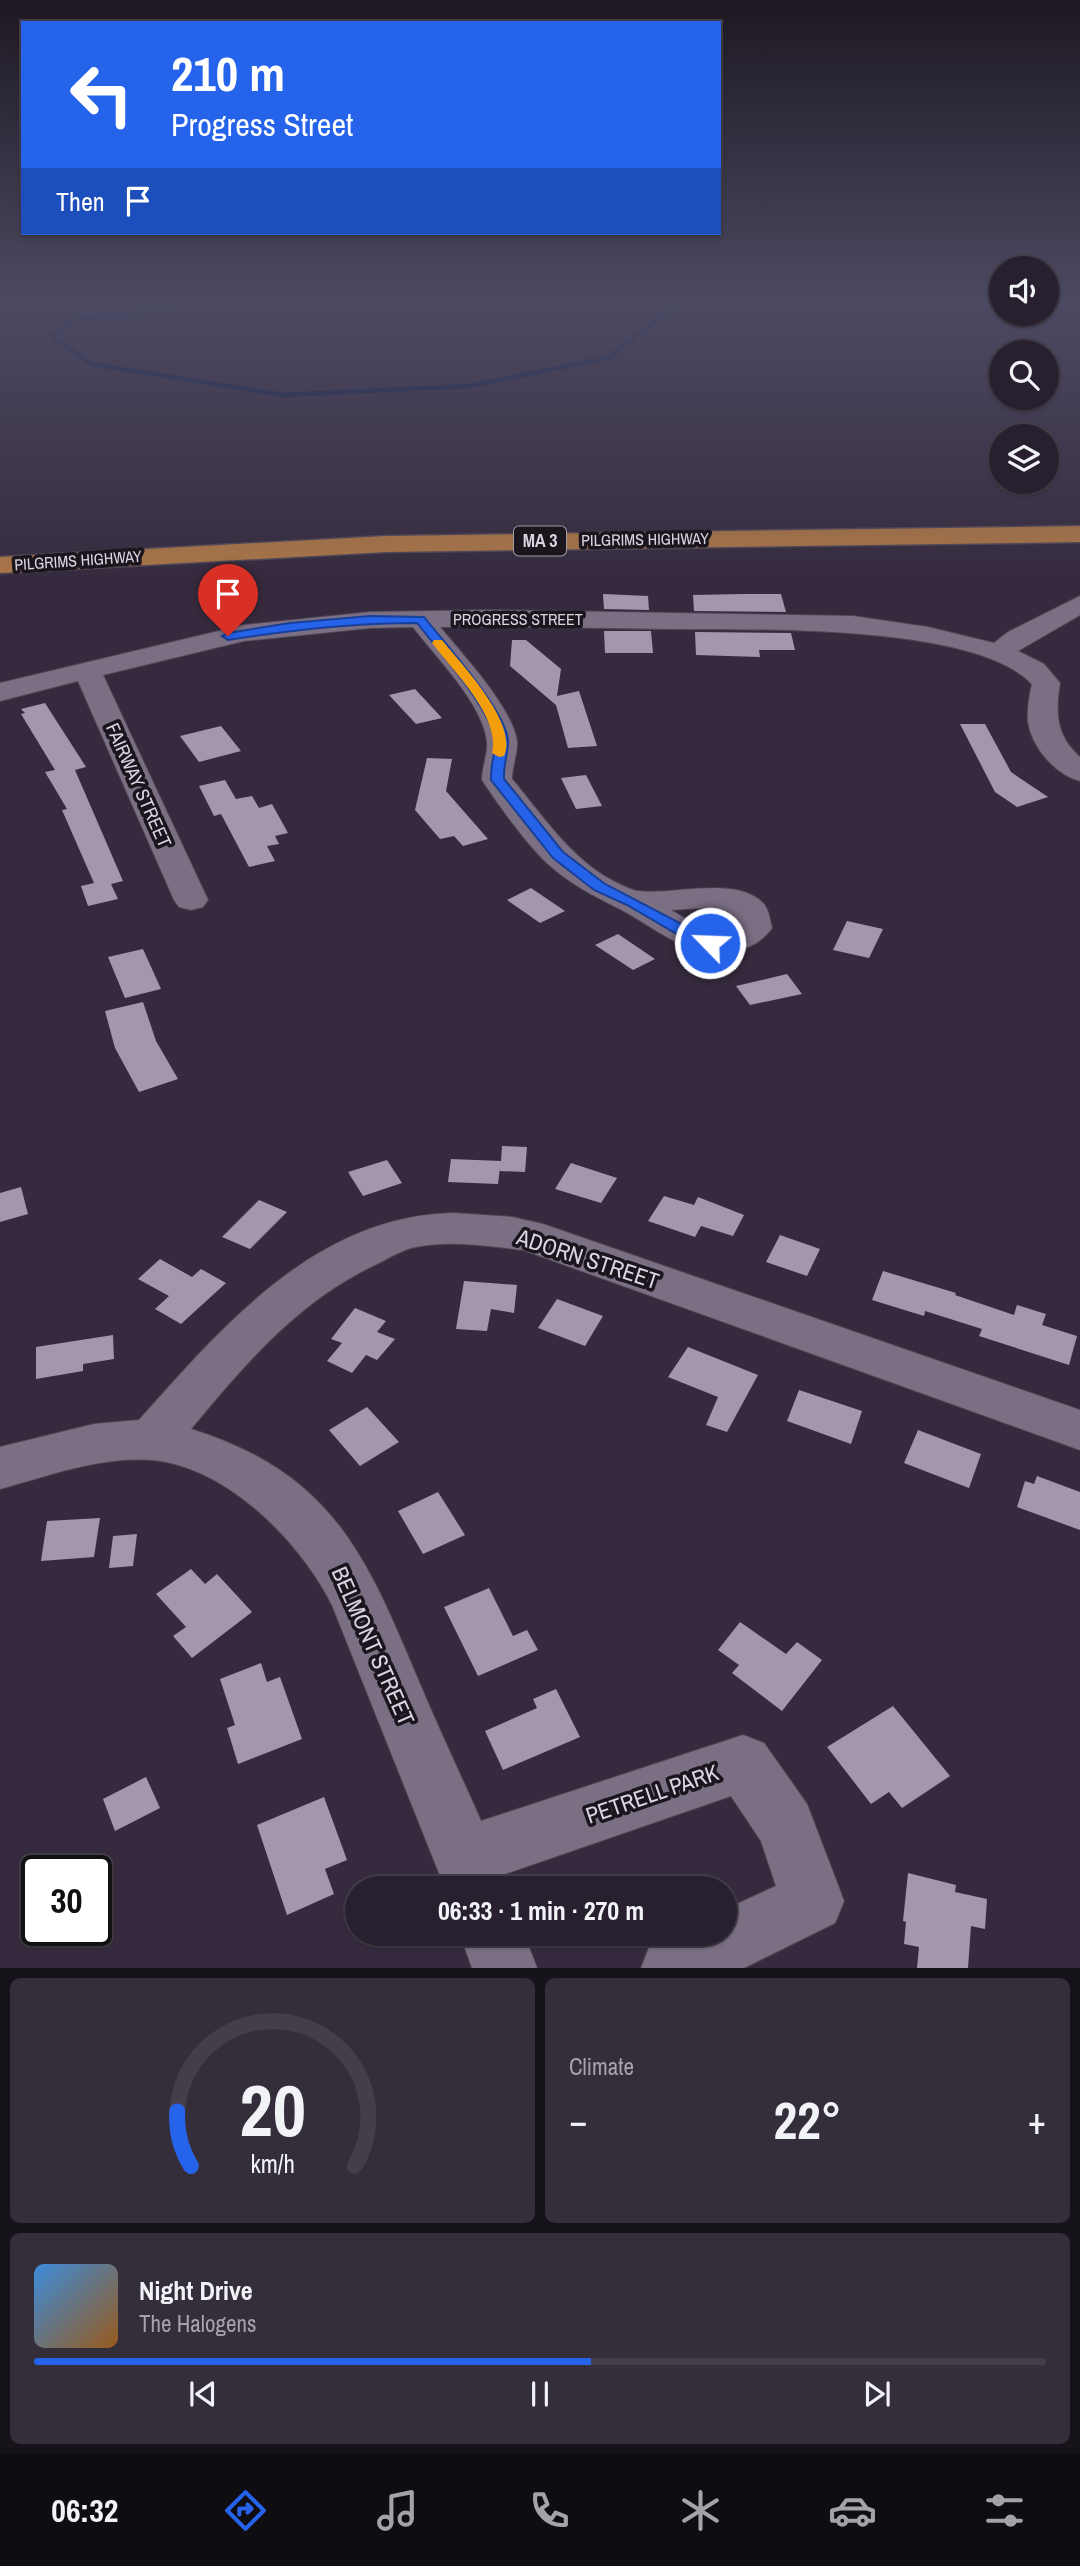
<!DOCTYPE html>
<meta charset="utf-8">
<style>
:root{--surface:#28202e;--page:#342d3a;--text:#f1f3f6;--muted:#a5a3aa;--line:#443e4a;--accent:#2563eb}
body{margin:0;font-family:"Archivo Narrow",sans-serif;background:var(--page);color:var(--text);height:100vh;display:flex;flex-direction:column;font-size:26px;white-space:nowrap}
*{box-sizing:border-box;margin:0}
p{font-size:23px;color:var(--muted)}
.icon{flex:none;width:38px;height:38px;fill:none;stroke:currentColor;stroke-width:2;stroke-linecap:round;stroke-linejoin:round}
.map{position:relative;height:1968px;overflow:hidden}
.drawer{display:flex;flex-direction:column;gap:10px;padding:10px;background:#161219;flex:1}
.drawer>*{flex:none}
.top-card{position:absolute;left:21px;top:21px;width:700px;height:214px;border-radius:0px;box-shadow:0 2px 5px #0004,0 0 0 2px var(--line);background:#2563eb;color:#fff;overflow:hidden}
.buttons{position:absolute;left:989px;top:256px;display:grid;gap:14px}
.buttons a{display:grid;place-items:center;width:70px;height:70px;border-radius:50%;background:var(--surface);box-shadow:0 2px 5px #0004,0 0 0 2px var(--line);font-size:35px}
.speed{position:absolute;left:21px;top:1855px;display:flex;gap:14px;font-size:35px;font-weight:700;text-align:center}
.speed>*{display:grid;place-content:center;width:91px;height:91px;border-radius:50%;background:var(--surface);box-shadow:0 2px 5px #0004,0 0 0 2px var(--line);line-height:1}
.speed .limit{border:4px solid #111;border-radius:10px;background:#fff;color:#111}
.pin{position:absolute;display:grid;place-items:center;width:60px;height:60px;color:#fff;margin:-72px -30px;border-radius:50% 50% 50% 0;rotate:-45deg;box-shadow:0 0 7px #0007}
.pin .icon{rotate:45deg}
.me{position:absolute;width:77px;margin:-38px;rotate:294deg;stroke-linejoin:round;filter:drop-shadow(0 0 5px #0008)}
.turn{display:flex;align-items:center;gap:24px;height:147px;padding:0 35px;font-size:32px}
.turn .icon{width:91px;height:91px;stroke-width:2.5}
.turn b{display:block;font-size:49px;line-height:60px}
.then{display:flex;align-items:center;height:66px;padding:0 35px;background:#0003;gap:14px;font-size:26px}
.big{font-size:52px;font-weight:800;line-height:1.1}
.drawer .card{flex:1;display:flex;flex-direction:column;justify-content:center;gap:10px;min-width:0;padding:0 24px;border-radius:10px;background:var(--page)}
.drawer .dial{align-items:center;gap:0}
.dial svg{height:182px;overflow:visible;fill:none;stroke:var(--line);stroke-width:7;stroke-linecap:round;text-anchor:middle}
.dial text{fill:var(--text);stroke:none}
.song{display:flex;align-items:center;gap:21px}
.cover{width:84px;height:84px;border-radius:10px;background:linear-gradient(135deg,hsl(210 70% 55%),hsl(30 70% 35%))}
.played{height:7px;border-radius:4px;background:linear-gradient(90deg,var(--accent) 55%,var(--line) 55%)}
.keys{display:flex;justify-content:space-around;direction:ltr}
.heat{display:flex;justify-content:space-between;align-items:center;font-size:38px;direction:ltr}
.drawer .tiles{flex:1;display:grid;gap:10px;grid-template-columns:1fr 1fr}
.card:last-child{grid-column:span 2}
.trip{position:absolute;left:345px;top:1876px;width:392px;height:70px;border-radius:35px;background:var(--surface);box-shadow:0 2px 5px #0004,0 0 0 2px var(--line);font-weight:800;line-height:70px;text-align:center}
.dock{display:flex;height:112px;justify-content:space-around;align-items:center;background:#100d12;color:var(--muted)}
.dock .icon{width:49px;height:49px}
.dock .on{color:var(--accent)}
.dock b{font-size:32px;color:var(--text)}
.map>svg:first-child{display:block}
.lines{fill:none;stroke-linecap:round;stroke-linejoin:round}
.stream{stroke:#0a1b44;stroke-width:4.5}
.building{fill:#a497ad}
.minor-casing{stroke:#4f4655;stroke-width:2}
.highway-casing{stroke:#4f4655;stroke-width:3}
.minor{fill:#7b6f84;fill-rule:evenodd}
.highway{fill:#aa7546;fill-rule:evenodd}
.route{fill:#2563eb;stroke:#184099;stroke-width:2}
.slow{fill:#f59e0b}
.labels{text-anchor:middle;stroke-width:7;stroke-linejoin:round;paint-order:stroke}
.far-street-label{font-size:16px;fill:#dad4e0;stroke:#1b161e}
.shield{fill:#1b161e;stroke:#a19ba6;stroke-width:2}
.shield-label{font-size:18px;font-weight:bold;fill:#dad4e0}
.street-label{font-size:19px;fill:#dad4e0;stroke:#1b161e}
.near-street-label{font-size:23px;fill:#dad4e0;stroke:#1b161e}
</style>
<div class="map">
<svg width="1080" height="1968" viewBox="0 0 1080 1968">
<rect width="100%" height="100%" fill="#362b3e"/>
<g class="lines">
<polyline class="stream" points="175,303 163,309 70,321 53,337 91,364 283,395 469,386 607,358 680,303"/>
</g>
<g class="building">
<polygon points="603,594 648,596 649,610 604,609"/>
<polygon points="743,594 781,594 786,612 694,611 693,595"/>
<polygon points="604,631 651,631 653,653 605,653"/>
<polygon points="695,632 791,633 795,650 759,650 760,657 696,655"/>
<polygon points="512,640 526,640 561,669 557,696 579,691 597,746 568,748 556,705 510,666"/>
<polygon points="415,689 442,718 416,724 389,695"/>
<polygon points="45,703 86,767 75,770 123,881 111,884 118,899 88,906 81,886 94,883 62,810 67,809 45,772 55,770 21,714 25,713 21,709"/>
<polygon points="960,724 985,724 1011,772 1048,797 1017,807 995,792"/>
<polygon points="221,726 241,751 199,762 180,736"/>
<polygon points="427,758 452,759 446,791 488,839 463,846 454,836 440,839 415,810"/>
<polygon points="586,775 602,806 576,809 561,778"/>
<polygon points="225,780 236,799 252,796 259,808 272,804 288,833 275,836 279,844 267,846 275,861 249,867 221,814 214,816 199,786"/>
<polygon points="531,888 565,911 540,923 507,900"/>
<polygon points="847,921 883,929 869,958 833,950"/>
<polygon points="618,934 655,959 633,970 595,945"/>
<polygon points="143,949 161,989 125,998 108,957"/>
<polygon points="787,974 802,994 750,1005 736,986"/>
<polygon points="143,1002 156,1041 178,1079 139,1092 115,1048 105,1011"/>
<polygon points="502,1146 527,1147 525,1172 500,1171 500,1168 498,1184 448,1182 451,1159 501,1161"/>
<polygon points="387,1160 402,1183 363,1196 348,1172"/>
<polygon points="571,1163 617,1178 601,1203 555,1189"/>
<polygon points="21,1187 28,1214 0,1222 0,1193"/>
<polygon points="664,1196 694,1205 698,1197 744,1215 733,1236 701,1226 695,1237 648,1221"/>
<polygon points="259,1200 287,1212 250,1249 222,1237"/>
<polygon points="780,1235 820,1249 807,1276 766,1262"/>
<polygon points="160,1259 192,1277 201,1269 226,1283 181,1324 155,1309 169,1296 138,1279"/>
<polygon points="883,1271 956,1293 955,1295 1014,1315 1017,1305 1046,1314 1042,1325 1077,1336 1069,1365 979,1336 982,1329 925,1311 924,1316 872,1300"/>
<polygon points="464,1281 517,1285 514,1313 491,1309 487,1331 456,1329"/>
<polygon points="557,1299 603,1316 585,1346 538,1328"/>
<polygon points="355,1308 386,1321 377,1332 395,1339 377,1360 366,1355 352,1373 327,1361 342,1343 331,1339"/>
<polygon points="113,1335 114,1359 83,1364 83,1371 36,1379 36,1347"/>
<polygon points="688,1347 758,1375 727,1432 706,1425 718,1397 668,1377"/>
<polygon points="799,1390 862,1411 851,1444 787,1421"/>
<polygon points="367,1407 399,1442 360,1466 329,1430"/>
<polygon points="918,1430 981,1454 969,1488 904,1463"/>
<polygon points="1037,1476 1080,1492 1080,1530 1017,1507 1025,1481 1034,1484"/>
<polygon points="438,1492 465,1535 423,1554 398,1511"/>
<polygon points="100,1518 94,1557 41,1561 47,1521"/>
<polygon points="137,1534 133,1566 109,1568 113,1536"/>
<polygon points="191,1569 205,1584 217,1574 252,1612 192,1658 173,1636 186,1627 156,1594"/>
<polygon points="489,1588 513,1636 527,1630 538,1650 478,1676 444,1607"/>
<polygon points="740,1622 786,1654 797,1642 822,1660 782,1711 732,1673 739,1665 718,1650"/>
<polygon points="261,1663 267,1682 280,1677 302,1739 238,1764 227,1728 235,1725 220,1679"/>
<polygon points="556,1689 580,1737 503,1770 485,1731 537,1708 533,1699"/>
<polygon points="893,1706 950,1776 902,1808 889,1792 871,1804 827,1747"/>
<polygon points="146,1777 160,1808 115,1831 103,1799"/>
<polygon points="324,1797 347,1860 325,1869 334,1894 287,1915 257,1825"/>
<polygon points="908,1873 956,1885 955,1892 987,1899 985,1929 971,1926 968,1968 917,1968 919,1947 904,1944 906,1922 903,1921"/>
</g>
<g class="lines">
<g class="minor-casing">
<g id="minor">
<path d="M1080,596V615L1018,651L1044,664L1060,683C1055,713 1056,736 1080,757V781C1056,775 1032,748 1028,722C1027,710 1029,697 1032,684C974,623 752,630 669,629C593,628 517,626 440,627C462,654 512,707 517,741C518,753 512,766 512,779C542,815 571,859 613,881C620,884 630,890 638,891C672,896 734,875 763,903C769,909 770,920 772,928C762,942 748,949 732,951C683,957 660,930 620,909C592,895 572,885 548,864C528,846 497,803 482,780C482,767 488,754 487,742C484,705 435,656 413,627L370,628L244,641L103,675L208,900L203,907L191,910L179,907L174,900L78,681L0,701V683L244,625L370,612L492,610L853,616L928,627L994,643L1008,632ZM703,908L723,910L734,915L736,925C713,941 692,922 671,910Z"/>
<path d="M454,1213L512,1217L543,1224L1080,1410V1450L523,1250C488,1246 451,1240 416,1247C403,1249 389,1258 377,1264C299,1300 245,1364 191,1429C334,1474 366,1556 420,1684C439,1730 461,1775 481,1821L743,1735L764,1743L807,1804L844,1901L835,1923L744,1968H641L650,1945L674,1934H724V1910L776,1886L761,1841L731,1796L502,1875L507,1888H445L332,1605C300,1541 227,1467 152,1460C101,1456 48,1476 0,1489V1447L94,1424L139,1420C223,1326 317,1215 454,1213Z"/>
<polygon points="460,1934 524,1934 537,1968 472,1968"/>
</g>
</g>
<g class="highway-casing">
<polygon id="highway" points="1080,526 1080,542 386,552 0,573 0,557 386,536"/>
</g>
<use href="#minor" class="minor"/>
<use href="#highway" class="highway"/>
</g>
<linearGradient id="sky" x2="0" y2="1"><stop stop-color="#1e1822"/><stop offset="0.52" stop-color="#4c4a63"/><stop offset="1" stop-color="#4c4a63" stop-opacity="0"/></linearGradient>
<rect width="1080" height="578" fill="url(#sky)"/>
<path class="route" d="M370,616L424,617C444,642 508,713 508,742C508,755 503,766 504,779L563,852L605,884L718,943L716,946L710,948L687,940L627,905L594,890L553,858L491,780C490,766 495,755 495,742C495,714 436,647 417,623C353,623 291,630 228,640L222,636L228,633L290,623Z"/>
<path class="slow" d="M434,640H442C462,665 519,724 504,756L499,757L492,753C501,717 453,671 432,643Z"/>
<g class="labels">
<g class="far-street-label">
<text transform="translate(645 539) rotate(-1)" y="6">PILGRIMS HIGHWAY</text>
<text transform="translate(78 560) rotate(-4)" y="6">PILGRIMS HIGHWAY</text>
<text x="518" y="625">PROGRESS STREET</text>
</g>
<rect class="shield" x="514" y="526.5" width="52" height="29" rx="5"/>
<g class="shield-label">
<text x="540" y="547">MA 3</text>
</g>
<g class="street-label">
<text transform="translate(139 785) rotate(66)" y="7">FAIRWAY STREET</text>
</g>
<g class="near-street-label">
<text transform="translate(588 1259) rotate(18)" y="8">ADORN STREET</text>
<text transform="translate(373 1646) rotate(66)" y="8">BELMONT STREET</text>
<text transform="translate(652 1794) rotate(-19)" y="8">PETRELL PARK</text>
</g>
</g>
</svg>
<div class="buttons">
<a><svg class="icon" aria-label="sound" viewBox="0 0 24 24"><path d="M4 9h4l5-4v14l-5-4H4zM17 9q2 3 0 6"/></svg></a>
<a><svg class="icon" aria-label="search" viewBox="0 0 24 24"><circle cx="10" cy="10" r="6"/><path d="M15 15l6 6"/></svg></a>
<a><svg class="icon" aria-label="layers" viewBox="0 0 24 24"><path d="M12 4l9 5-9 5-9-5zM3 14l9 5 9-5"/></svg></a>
</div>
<div class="speed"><div class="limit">30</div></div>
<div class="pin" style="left:228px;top:636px;background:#d93025"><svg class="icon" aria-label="arrive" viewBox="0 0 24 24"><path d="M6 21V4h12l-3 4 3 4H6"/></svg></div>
<svg class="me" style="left:710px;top:943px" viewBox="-20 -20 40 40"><circle r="17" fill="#2563eb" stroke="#fff" stroke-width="3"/><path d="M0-11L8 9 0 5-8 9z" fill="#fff"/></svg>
<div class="trip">06:33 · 1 min · 270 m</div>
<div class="top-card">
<div class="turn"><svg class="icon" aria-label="left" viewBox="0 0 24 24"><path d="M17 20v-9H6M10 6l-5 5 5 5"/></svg><div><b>210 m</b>Progress Street</div></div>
<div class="then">Then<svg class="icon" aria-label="arrive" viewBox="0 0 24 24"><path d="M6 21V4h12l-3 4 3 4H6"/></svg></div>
</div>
</div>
<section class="drawer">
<div class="tiles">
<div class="card dial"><svg viewBox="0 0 100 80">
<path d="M14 69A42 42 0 1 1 86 69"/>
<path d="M14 69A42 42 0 0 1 8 45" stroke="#2563eb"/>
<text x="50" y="56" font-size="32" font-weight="700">20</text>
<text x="50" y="72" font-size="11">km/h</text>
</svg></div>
<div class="card"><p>Climate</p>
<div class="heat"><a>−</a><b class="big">22°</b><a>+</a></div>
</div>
<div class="card">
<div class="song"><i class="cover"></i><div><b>Night Drive</b><p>The Halogens</p></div></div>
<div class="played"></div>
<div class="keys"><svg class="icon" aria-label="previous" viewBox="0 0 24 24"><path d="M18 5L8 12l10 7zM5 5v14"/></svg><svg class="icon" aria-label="pause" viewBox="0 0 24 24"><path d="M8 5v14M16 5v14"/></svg><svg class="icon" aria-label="next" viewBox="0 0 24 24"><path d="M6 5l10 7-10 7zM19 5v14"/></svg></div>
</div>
</div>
</section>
<nav class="dock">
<b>06:32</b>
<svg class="icon on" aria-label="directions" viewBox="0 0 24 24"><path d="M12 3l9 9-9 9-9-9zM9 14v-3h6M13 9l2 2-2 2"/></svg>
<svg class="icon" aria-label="music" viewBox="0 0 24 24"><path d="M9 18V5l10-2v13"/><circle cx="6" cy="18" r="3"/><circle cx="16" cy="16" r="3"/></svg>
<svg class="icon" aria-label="phone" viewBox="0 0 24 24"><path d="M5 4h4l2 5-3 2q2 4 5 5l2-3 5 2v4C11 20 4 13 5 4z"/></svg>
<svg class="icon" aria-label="climate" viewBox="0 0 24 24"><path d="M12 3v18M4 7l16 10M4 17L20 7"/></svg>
<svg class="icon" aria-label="car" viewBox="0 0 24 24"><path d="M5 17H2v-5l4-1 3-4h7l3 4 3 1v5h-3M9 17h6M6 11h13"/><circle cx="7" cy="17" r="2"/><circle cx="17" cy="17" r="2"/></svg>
<svg class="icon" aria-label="filters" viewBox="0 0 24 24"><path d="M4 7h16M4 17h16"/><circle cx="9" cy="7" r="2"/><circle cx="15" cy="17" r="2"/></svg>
</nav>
